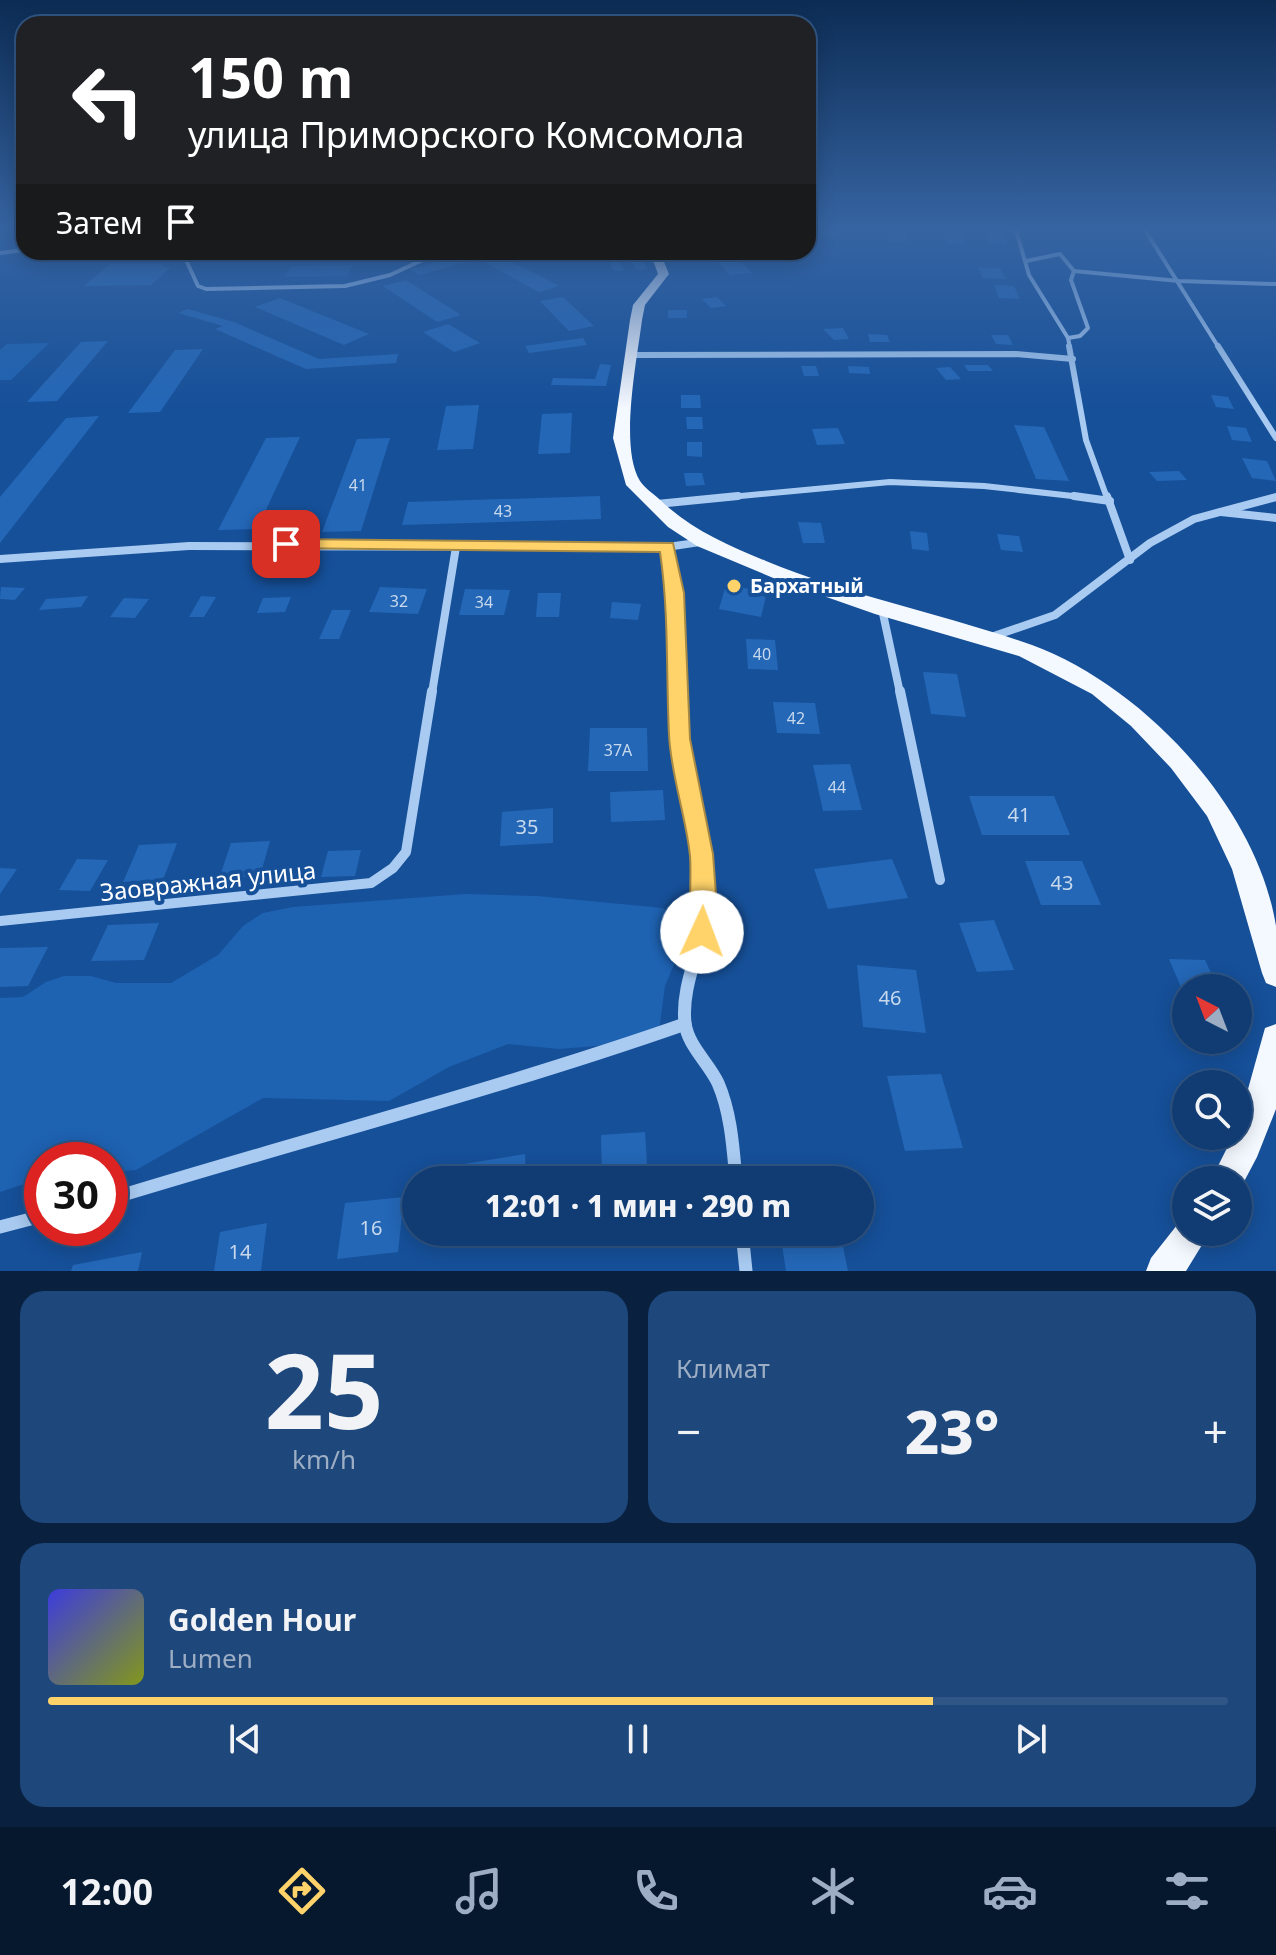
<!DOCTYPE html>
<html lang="ru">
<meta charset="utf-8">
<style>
:root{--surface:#103c73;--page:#1e477b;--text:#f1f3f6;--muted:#9cadc4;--line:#305685;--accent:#ffd36a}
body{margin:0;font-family:"Noto Sans",sans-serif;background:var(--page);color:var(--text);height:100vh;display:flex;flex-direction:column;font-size:30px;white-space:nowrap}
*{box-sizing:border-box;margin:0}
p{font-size:26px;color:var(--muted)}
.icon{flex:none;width:44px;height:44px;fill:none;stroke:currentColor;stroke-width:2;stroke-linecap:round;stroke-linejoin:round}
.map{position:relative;height:1271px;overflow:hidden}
.panel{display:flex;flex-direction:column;gap:20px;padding:20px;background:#09213f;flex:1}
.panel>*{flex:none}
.top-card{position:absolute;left:16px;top:16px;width:800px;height:244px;border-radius:24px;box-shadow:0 4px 20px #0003,0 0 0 2px var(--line);background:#202124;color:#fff;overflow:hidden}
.needle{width:52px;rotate:318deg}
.buttons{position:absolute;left:1172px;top:974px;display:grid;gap:16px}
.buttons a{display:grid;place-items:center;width:80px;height:80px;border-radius:50%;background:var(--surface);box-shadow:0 4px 20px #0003,0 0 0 2px var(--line);font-size:40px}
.speed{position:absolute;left:24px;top:1142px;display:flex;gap:16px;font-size:40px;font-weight:700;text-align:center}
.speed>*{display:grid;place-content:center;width:104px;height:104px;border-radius:50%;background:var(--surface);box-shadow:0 4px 20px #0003,0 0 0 2px var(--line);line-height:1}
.speed .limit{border:12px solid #d22;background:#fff;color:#111}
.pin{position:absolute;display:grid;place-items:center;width:68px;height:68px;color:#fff;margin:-34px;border-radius:16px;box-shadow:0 4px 12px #0006}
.me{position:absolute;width:88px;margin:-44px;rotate:2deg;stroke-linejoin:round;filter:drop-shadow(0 0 6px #0008)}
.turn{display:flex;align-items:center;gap:28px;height:168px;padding:0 40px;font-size:36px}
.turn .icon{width:104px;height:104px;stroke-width:2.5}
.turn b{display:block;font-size:56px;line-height:68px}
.then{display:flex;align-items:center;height:76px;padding:0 40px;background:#0003;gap:16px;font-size:30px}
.big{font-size:60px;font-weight:800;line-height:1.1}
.panel .widget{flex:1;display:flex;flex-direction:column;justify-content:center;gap:12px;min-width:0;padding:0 28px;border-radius:24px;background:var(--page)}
.panel .dial{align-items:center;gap:0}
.dial b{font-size:104px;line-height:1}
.song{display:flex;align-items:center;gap:24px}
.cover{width:96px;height:96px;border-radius:12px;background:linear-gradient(135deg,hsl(240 70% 55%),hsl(70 70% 35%))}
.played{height:8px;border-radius:4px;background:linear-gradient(90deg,var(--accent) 75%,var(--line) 75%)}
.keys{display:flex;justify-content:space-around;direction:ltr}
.heat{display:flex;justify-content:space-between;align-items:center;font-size:44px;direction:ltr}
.panel .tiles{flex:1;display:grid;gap:20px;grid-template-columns:1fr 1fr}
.widget:last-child{grid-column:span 2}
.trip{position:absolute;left:402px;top:1166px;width:472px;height:80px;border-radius:40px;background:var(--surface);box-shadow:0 4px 20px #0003,0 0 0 2px var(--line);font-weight:800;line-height:80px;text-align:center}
.tab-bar{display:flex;height:128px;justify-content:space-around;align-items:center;background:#06182e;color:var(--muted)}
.tab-bar .icon{width:56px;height:56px}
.tab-bar .active{color:var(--accent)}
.tab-bar b{font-size:36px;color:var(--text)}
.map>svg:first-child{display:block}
.green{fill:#1e62b2}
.building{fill:#2467b7}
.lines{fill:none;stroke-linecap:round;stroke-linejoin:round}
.minor-far4{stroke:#a9cbf2;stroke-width:4}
.minor-far3{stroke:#a9cbf2;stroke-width:6}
.minor-far2{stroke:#a9cbf2;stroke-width:8}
.minor-far1{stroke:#a9cbf2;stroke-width:10}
.minor{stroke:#a9cbf2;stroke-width:13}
.tertiary{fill:#a9cbf2;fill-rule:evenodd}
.primary{fill:#f4f8ff;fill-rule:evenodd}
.route{fill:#ffd36a;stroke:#a68945;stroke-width:2}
.poi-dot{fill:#ffd36a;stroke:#165099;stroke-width:3}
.labels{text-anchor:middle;stroke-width:8;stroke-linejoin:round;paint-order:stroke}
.number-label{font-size:16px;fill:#c8d9ed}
.poi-label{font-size:20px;font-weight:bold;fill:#fff;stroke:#165099;text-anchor:start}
.near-number-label{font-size:20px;fill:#c8d9ed}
.near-street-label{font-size:24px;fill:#fff;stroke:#165099}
</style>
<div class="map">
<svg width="1276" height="1271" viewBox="0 0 1276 1271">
<rect width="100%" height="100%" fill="#165099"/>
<g class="green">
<polygon points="353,265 347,276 284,277 292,266"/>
<polygon points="49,343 11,380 0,380 0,350 7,344"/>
<polygon points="465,894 537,896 663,908 679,920 683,943 665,986 659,1031 621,1044 559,1049 508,1044 449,1067 389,1101 263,1098 136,1170 110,1172 110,1160 42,1160 42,1178 0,1192 0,998 23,997 46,982 64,976 91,976 116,983 171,983 218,955 243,926 263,913 293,907"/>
</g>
<g class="building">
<polygon points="817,230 836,230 836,238 816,237"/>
<polygon points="886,230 905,230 908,242 888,241"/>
<polygon points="942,230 960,230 966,244 947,243"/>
<polygon points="983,230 1000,230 1007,244 989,243"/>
<polygon points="604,252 615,252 624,270 614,271"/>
<polygon points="625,252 637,252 648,269 637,270"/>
<polygon points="709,252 732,252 752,273 730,275"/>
<polygon points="499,255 559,286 539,292 480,260"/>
<polygon points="459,256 470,261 419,275 409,269"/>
<polygon points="110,264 160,264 170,268 151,285 84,286"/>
<polygon points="978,267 1000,268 1006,279 983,278"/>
<polygon points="406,280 461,315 437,322 383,286"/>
<polygon points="994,285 1014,286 1020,299 999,298"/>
<polygon points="563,297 594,326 569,331 540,301"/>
<polygon points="717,297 726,306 711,308 702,299"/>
<polygon points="280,298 369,334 344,345 255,307"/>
<polygon points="188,309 234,322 319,359 398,354 396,363 306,369 215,329 223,326 178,313"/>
<rect x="668" y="310" width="19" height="8"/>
<polygon points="448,324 480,343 454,352 423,332"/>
<polygon points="843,328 849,339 834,340 823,329"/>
<polygon points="868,334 887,335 890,342 870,342"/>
<polygon points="991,335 1008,335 1013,345 996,344"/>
<polygon points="583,338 587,345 529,353 525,346"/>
<polygon points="108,341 57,401 27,402 81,342"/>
<polygon points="203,349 160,412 128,413 175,350"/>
<polygon points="600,364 611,365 606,386 551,385 553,378 595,379"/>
<polygon points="964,365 988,365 993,371 968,371"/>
<polygon points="801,366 816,366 819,376 804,376"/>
<polygon points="848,366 869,367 870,374 849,373"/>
<polygon points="950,367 961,379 946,380 936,368"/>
<polygon points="681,395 700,395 701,408 681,408"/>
<polygon points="1211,395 1228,397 1234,409 1216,407"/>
<polygon points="479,405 473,449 437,450 446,406"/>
<polygon points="572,413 570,453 538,454 542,414"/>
<polygon points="99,416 0,543 0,497 66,418"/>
<polygon points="686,417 702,417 703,429 687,429"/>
<polygon points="1014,425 1044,427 1069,481 1036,479"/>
<polygon points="1227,426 1246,428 1252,442 1232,440"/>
<polygon points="838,428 845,444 817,445 812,429"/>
<polygon points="300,437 257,529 218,530 266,438"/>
<polygon points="390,438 361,531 322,532 357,439"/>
<polygon points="687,442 702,442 702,457 687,456"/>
<polygon points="1242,458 1267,461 1276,481 1252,478"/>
<polygon points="1179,471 1187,480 1157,481 1149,472"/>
<polygon points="684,473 702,473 705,485 686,486"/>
<polygon points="600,496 601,519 402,525 408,502"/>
<polygon points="798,522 821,523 825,543 803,543"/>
<polygon points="910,531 927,533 929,551 912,549"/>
<polygon points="997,534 1019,536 1023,552 1001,550"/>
<polygon points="726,585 767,592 761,617 719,609"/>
<polygon points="380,587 427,589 418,614 369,612"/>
<polygon points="25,588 15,600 0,599 1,587"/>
<polygon points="465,589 510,590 504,615 459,615"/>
<polygon points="538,593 561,593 559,617 536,617"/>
<polygon points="88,596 81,607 39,610 46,599"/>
<polygon points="201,596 216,597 204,617 189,617"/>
<polygon points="291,597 285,612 257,613 263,598"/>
<polygon points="124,598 149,599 135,618 110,617"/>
<polygon points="612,602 641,604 638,620 610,618"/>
<polygon points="332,610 351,610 339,639 319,639"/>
<polygon points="746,639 775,640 778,670 748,669"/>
<polygon points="923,672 957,674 966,717 931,714"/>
<polygon points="773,702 815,703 820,734 777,733"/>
<polygon points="590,728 647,728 648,771 588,771"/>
<polygon points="850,764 862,810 823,811 813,765"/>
<polygon points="663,790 665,820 611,822 610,792"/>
<polygon points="969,796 1054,796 1070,835 982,835"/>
<polygon points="553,808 553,843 500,846 502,812"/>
<polygon points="270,841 260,876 219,879 231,843"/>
<polygon points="177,843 163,880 123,882 139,845"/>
<polygon points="361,850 355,876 321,877 328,851"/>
<polygon points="77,859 108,860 90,891 59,890"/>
<polygon points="892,859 908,898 828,909 814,869"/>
<polygon points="1025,861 1082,861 1101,905 1041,905"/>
<polygon points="0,868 17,869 0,894"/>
<polygon points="994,920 1014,970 977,972 959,923"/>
<polygon points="159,923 144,960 91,961 108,925"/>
<polygon points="48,947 28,986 0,987 0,948"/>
<polygon points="1169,959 1205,960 1218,988 1186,988 1186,999"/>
<polygon points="857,965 916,970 926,1033 863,1027"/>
<polygon points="941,1074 963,1148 905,1151 887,1076"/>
<polygon points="645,1132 648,1180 602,1180 601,1135"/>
<polygon points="525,1154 526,1180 464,1180 464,1164"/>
<polygon points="826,1170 829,1180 771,1180 770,1175"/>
<polygon points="404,1197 398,1252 337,1259 345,1203"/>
<polygon points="267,1223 261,1271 214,1271 220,1232"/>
<polygon points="780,1232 840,1232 848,1271 786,1271"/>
<polygon points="142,1252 138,1271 71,1271 73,1265"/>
</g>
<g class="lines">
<g class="minor-far4">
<polyline points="1016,230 1029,275 1068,338 1070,348"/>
<polyline points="1145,230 1219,348"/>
<polyline points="70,252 186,260 198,286 206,289 345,286 390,275 440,252"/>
<polyline points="0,253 24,250"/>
<polyline points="1026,261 1060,254 1074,271 1179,281 1276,284"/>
<polyline points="1068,338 1080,336 1088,328 1071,280 1074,271"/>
</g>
<g class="minor-far3">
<polyline points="1069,346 1086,440 1107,498"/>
<polyline points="1218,346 1276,438"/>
<polyline points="631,355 1016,354 1073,359"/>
<polyline points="720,498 890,482 984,486 1090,498"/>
<polyline points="1271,498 1276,497"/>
</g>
<g class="minor-far2">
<polyline points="1074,496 1110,501"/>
<polyline points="1107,496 1130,560"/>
<polyline points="657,504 738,496"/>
<polyline points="1221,512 1276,518"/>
<polyline points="667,547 676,693"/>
<polyline points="882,609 900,693"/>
<polyline points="991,637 1055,615 1150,543 1194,519 1276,497"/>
<polyline points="432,693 456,547"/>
</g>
<g class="minor-far1">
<path d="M676,691C681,771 718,870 699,946"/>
<polyline points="900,691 940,880"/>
<polyline points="0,921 371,883 393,868 406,852 432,691"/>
</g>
<g class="minor">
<path d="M699,944C692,969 682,996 685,1023C688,1046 708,1062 718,1083C731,1113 733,1147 736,1180"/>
<path d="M110,1199C302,1140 496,1090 685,1024"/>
<polyline points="0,1227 42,1216"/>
<polyline points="742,1232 746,1271"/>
</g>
<polygon class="tertiary" points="703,538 707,539 709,542 707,545 667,551 189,550 0,563 0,555 189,542 667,543"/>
<g class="primary">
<path d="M650,252H660L669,274L645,305L642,320C637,360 619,447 640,481C644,487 652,493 658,498C690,529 725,544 766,561C853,597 944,614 1032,645C1143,686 1257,807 1276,926C1276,946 1276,968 1276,987L1266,983L1262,973L1232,869L1207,816L1171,768L1131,726L1092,694L1019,656L875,614L778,580L697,546L668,527L626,485L613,438L630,320L633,305L658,274Z"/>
<polygon points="1276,1024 1276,1109 1257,1157 1238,1193 1238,1180 1211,1180 1233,1136 1238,1136 1238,1125 1265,1028"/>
<polygon points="1186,1217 1186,1232 1210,1232 1186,1271 1146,1271 1151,1258 1181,1220"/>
</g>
</g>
<linearGradient id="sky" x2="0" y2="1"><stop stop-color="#0c2c54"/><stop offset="0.56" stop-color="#3664a2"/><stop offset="1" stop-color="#3664a2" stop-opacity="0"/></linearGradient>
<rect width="1276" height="408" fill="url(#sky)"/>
<path class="route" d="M286,539L673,543L684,593L690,739L713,854L717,908L711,941L702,944L694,941C687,926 692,877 690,856C686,816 671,776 669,735C666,674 669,613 660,552L280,548V541Z"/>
<circle class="poi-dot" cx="734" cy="586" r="8"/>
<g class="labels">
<g class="number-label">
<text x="358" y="491">41</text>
<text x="503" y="517">43</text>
<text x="399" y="607">32</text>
<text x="484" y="608">34</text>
<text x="762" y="660">40</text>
<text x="796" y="724">42</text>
<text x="618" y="756">37А</text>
<text x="837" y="793">44</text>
</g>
<g class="poi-label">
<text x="750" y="593">Бархатный</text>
</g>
<g class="near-number-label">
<text x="1019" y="822">41</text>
<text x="527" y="834">35</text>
<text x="1062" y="890">43</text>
<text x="890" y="1005">46</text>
<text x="371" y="1235">16</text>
<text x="240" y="1259">14</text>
</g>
<g class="near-street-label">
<text transform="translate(208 882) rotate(-6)" y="8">Заовражная улица</text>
</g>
</g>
</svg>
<div class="buttons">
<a><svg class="needle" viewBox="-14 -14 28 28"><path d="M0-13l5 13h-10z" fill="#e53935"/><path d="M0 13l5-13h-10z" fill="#9cadc4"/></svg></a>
<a><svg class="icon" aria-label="search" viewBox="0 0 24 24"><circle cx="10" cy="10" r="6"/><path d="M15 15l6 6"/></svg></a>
<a><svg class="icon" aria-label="layers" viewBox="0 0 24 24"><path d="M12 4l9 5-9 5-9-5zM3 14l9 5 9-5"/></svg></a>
</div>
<div class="speed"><div class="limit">30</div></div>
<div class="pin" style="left:286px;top:544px;background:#d93025"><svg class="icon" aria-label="arrive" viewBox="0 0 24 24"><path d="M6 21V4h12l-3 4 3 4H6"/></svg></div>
<svg class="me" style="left:702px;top:932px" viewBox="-20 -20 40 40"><circle r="19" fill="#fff"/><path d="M0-13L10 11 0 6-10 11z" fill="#ffd36a"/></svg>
<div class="trip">12:01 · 1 мин · 290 m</div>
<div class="top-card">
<div class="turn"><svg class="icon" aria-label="left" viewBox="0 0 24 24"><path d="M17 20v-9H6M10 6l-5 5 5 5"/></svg><div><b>150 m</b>улица Приморского Комсомола</div></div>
<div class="then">Затем<svg class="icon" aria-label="arrive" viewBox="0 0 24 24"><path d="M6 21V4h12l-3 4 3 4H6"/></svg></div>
</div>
</div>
<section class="panel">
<div class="tiles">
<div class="widget dial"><b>25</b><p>km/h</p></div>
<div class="widget"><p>Климат</p>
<div class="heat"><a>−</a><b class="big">23°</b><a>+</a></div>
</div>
<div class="widget">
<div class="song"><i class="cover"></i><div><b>Golden Hour</b><p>Lumen</p></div></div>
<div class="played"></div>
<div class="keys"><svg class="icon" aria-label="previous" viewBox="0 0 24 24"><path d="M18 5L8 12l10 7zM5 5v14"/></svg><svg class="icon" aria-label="pause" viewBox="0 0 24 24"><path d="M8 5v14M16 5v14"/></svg><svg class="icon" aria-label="next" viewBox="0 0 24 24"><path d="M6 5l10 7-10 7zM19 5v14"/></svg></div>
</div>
</div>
</section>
<nav class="tab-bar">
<b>12:00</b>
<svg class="icon active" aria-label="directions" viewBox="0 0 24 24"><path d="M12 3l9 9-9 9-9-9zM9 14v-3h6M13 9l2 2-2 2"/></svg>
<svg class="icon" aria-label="music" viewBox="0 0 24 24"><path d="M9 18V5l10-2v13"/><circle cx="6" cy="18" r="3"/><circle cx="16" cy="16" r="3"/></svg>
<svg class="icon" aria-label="phone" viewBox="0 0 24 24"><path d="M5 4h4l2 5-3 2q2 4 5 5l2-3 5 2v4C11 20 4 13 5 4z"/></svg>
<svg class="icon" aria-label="climate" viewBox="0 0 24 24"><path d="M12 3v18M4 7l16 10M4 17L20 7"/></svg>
<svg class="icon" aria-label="car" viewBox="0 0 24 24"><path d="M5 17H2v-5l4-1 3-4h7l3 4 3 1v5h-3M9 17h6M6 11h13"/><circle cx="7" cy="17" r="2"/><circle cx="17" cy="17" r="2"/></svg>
<svg class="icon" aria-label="filters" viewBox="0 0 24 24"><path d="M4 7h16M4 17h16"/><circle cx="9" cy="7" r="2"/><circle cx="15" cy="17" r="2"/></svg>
</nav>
